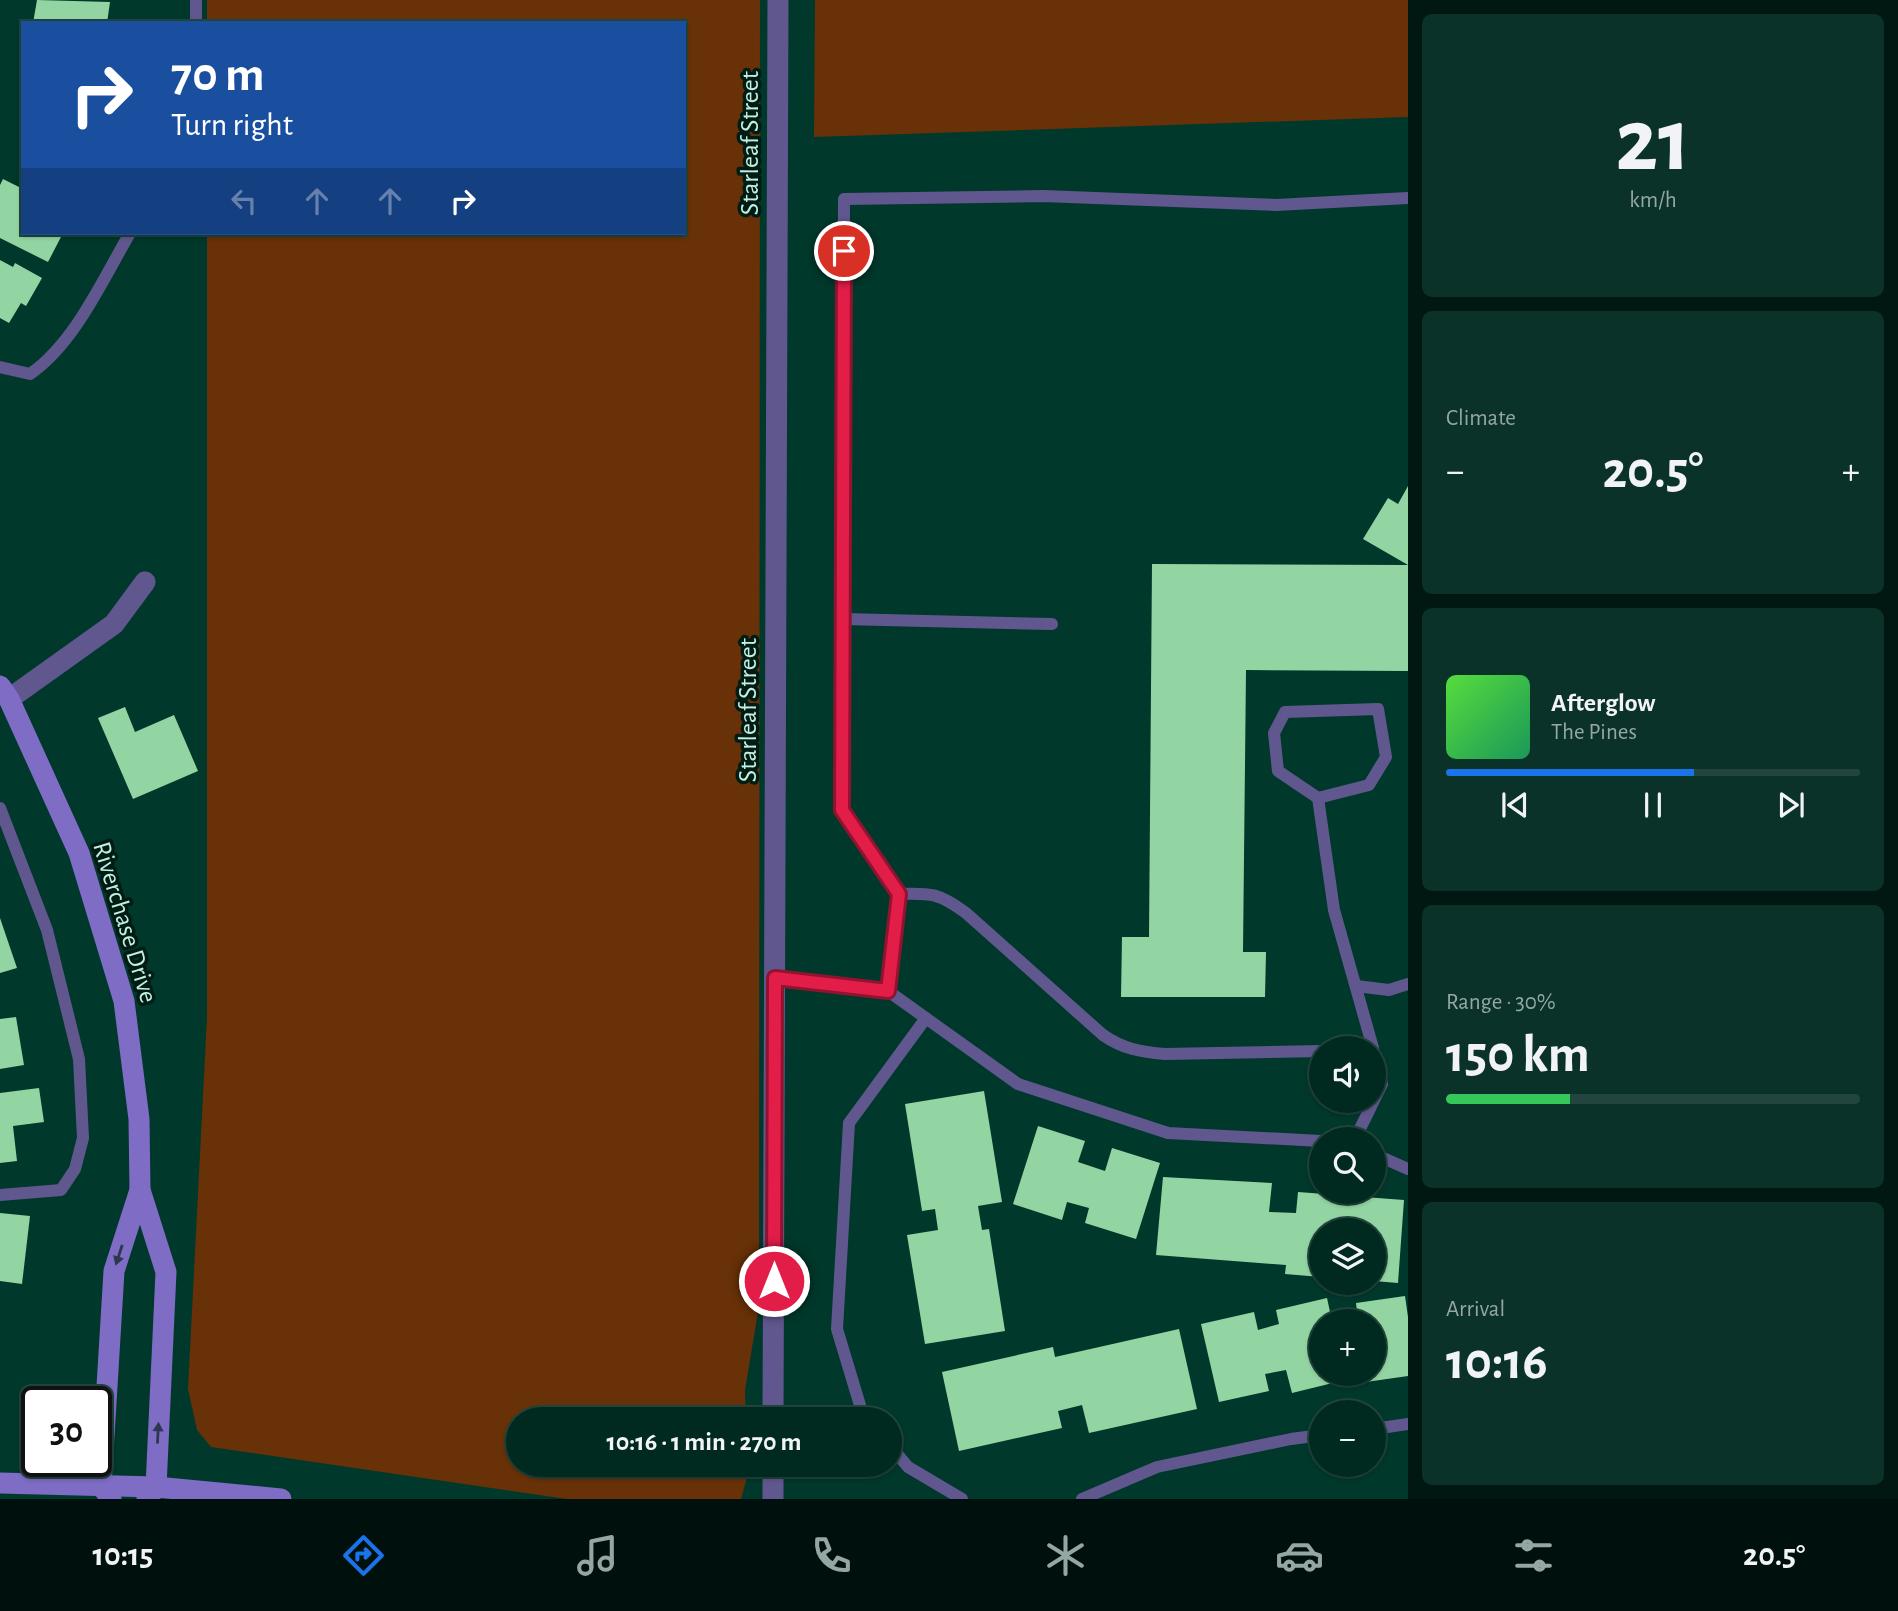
<!DOCTYPE html>
<meta charset="utf-8">
<style>
:root{--surface:#002a20;--page:#0a3229;--text:#f1f3f6;--muted:#95a7a5;--line:#22463e;--accent:#1a73e8}
body{margin:0;font-family:"Alegreya Sans",sans-serif;background:var(--page);color:var(--text);height:100vh;display:flex;flex-direction:column;font-size:26px;white-space:nowrap}
*{box-sizing:border-box;margin:0}
p{font-size:23px;color:var(--muted)}
.icon{flex:none;width:38px;height:38px;fill:none;stroke:currentColor;stroke-width:2;stroke-linecap:round;stroke-linejoin:round}
.map{position:relative;flex:1;overflow:hidden}
.drawer{display:flex;flex-direction:column;gap:14px;padding:14px;background:#001712;width:490px}
.drawer>*{flex:none}
.hud{position:absolute;left:21px;top:21px;width:665px;height:214px;border-radius:0px;box-shadow:0 2px 5px #0004,0 0 0 2px var(--line);background:#1a4fa0;color:#fff;overflow:hidden}
.tools{position:absolute;left:1309px;top:1036px;display:grid;gap:14px}
.tools a{display:grid;place-items:center;width:77px;height:77px;border-radius:50%;background:var(--surface);box-shadow:0 2px 5px #0004,0 0 0 2px var(--line);font-size:35px}
.speed{position:absolute;left:21px;top:1386px;display:flex;gap:14px;font-size:35px;font-weight:700;text-align:center}
.speed>*{display:grid;place-content:center;width:91px;height:91px;border-radius:50%;background:var(--surface);box-shadow:0 2px 5px #0004,0 0 0 2px var(--line);line-height:1}
.speed .limit{border:4px solid #111;border-radius:10px;background:#fff;color:#111}
.pin{position:absolute;display:grid;place-items:center;width:60px;height:60px;color:#fff;margin:-30px;border:4px solid #fff;border-radius:50%;box-shadow:0 2px 7px #0007}
.me{position:absolute;width:77px;margin:-38px;rotate:0deg;stroke-linejoin:round;filter:drop-shadow(0 0 5px #0008)}
.turn{display:flex;align-items:center;gap:24px;height:147px;padding:0 35px;font-size:32px}
.turn .icon{width:91px;height:91px;stroke-width:2.5}
.turn b{display:block;font-size:49px;line-height:60px}
.lanes{display:flex;align-items:center;height:66px;padding:0 35px;background:#0003;justify-content:center;gap:35px;direction:ltr}
.lanes .off{opacity:.35}
.big{font-size:52px;font-weight:600;line-height:1.1}
.drawer .card{flex:1;display:flex;flex-direction:column;justify-content:center;gap:10px;min-width:0;padding:0 24px;border-radius:10px;background:var(--page)}
.drawer .dial{align-items:center;gap:0}
.dial b{font-size:91px;line-height:1}
.song{display:flex;align-items:center;gap:21px}
.cover{width:84px;height:84px;border-radius:10px;background:linear-gradient(135deg,hsl(110 70% 55%),hsl(150 70% 35%))}
.played{height:7px;border-radius:4px;background:linear-gradient(90deg,var(--accent) 60%,var(--line) 60%)}
.keys{display:flex;justify-content:space-around;direction:ltr}
.heat{display:flex;justify-content:space-between;align-items:center;font-size:38px;direction:ltr}
.charge{height:10px;border-radius:5px;background:linear-gradient(90deg,#34c759 30%,var(--line) 0)}
.trip{position:absolute;left:506px;top:1407px;width:396px;height:70px;border-radius:35px;background:var(--surface);box-shadow:0 2px 5px #0004,0 0 0 2px var(--line);font-weight:600;line-height:70px;text-align:center}
.tabs{display:flex;height:112px;justify-content:space-around;align-items:center;background:#00110d;color:var(--muted)}
.tabs .icon{width:49px;height:49px}
.tabs .selected{color:var(--accent)}
.tabs b{font-size:32px;color:var(--text)}
main{display:flex;flex:1;min-height:0}
.map>svg:first-child{display:block}
.green{fill:#683107}
.building{fill:#92d5a2}
.lines{fill:none;stroke-linecap:round;stroke-linejoin:round}
.lane{stroke:#61578f;stroke-width:12}
.street{stroke:#61578f;stroke-width:21}
.secondary{stroke:#7e6cc5;stroke-width:21}
.oneway{fill:#2c3852}
.route-casing{stroke:#92132f;stroke-width:18}
.route{stroke:#e11d48;stroke-width:12}
.labels{text-anchor:middle;stroke-width:7;stroke-linejoin:round;paint-order:stroke}
.street-label{font-size:26px;fill:#c4f0e0;stroke:#001c14}
</style>
<main>
<div class="map">
<svg width="1408" height="1499" viewBox="0 0 1408 1499">
<rect width="100%" height="100%" fill="#00382b"/>
<g class="green">
<polygon points="207,0 760,0 759,1306 745,1390 746,1419 518,1419 518,1465 746,1465 746,1481 741,1499 567,1499 211,1447 197,1430 188,1389 207,1017 207,233 684,233 684,23 207,23"/>
<polygon points="815,0 1408,0 1408,117 814,137"/>
</g>
<g class="building">
<polygon points="37,0 110,2 107,23 33,23"/>
<polygon points="3,179 23,189 23,233 62,235 48,262 0,238 0,185"/>
<polygon points="0,260 13,267 15,263 42,278 26,306 21,303 9,323 0,318"/>
<polygon points="1408,486 1408,671 1246,670 1243,952 1266,952 1265,997 1121,997 1122,937 1149,937 1152,564 1408,565 1363,539 1388,498 1398,504"/>
<polygon points="125,707 135,732 174,715 198,771 133,799 98,718"/>
<polygon points="0,918 17,968 0,973"/>
<polygon points="16,1017 24,1065 0,1069 0,1019"/>
<polygon points="39,1088 44,1122 13,1126 17,1161 0,1163 0,1093"/>
<polygon points="984,1091 1002,1202 978,1206 982,1230 989,1229 1005,1331 925,1344 907,1235 938,1230 935,1209 922,1211 905,1104"/>
<polygon points="1038,1126 1085,1141 1078,1162 1105,1171 1112,1148 1160,1163 1136,1239 1085,1223 1089,1208 1067,1202 1062,1220 1013,1204"/>
<polygon points="1163,1177 1272,1183 1269,1212 1296,1213 1298,1192 1404,1200 1398,1283 1374,1281 1374,1230 1321,1230 1321,1277 1285,1274 1286,1265 1156,1255"/>
<polygon points="0,1213 30,1216 22,1284 0,1281"/>
<polygon points="1405,1296 1408,1317 1408,1376 1366,1382 1365,1374 1374,1374 1374,1321 1358,1321 1356,1303"/>
<polygon points="1327,1298 1332,1321 1321,1321 1321,1374 1344,1374 1345,1380 1292,1393 1286,1370 1265,1374 1269,1391 1219,1402 1201,1324 1254,1312 1258,1330 1279,1324 1276,1310"/>
<polygon points="1179,1329 1197,1409 1089,1433 1082,1405 1058,1411 1062,1428 959,1451 942,1372 1053,1347 1055,1357"/>
</g>
<g class="lines">
<g class="lane">
<polyline points="196,23 196,0"/>
<path d="M0,367L30,374C75,343 103,279 130,233"/>
<polyline points="843,619 1052,624"/>
<polyline points="1318,798 1369,785 1386,757 1378,709 1285,712 1274,733 1278,771 1318,798 1334,910 1373,1048"/>
<polyline points="0,808 47,930 79,1059 83,1138 75,1169 61,1190 0,1195"/>
<path d="M899,894C932,893 939,893 966,913L1103,1035C1123,1049 1141,1052 1165,1054L1321,1051"/>
<polyline points="774,978 888,991"/>
<polyline points="1356,986 1389,990 1408,984"/>
<polyline points="1355,1139 1382,1084 1374,1052"/>
<polyline points="1321,1141 1168,1133 1018,1084 888,991 899,894 842,810 844,199 1043,196 1276,205 1408,198"/>
<polyline points="1374,1154 1408,1169"/>
<polyline points="868,1419 862,1412 837,1329 849,1123 926,1018"/>
<polyline points="1374,1429 1408,1424"/>
<polyline points="889,1444 908,1467 962,1499"/>
<polyline points="1082,1499 1157,1467 1291,1439 1321,1435"/>
</g>
<g class="street">
<polyline points="9,699 114,624 145,582"/>
<polyline points="773,1419 778,0"/>
<polyline points="773,1499 773,1465"/>
</g>
<g class="secondary">
<polyline points="0,686 9,699 79,853 124,1001 139,1119 140,1190 166,1272 156,1487 147,1499"/>
<polyline points="0,1483 156,1487 281,1499"/>
<polyline points="111,1499 101,1485 114,1271 140,1190"/>
</g>
</g>
<defs><path id="oneway-solid" d="M-6-.8H1V-3.2L6.5 0L1 3.2V.8H-6Z" transform="scale(1.75)"/></defs>
<g class="oneway">
<use href="#oneway-solid" transform="translate(119 1255) rotate(108)"/>
<use href="#oneway-solid" transform="translate(158 1433) rotate(-87)"/>
</g>
<g class="lines">
<g class="route-casing">
<polyline id="route" points="774,1281 775,978 888,991 899,894 842,810 844,251"/>
</g>
<use href="#route" class="route"/>
</g>
<g class="labels">
<g class="street-label">
<text transform="translate(749 143) rotate(-90)" y="9">Starleaf Street</text>
<text transform="translate(747 710) rotate(-90)" y="9">Starleaf Street</text>
<text transform="translate(126 922) rotate(73)" y="9">Riverchase Drive</text>
</g>
</g>
</svg>
<div class="tools">
<a><svg class="icon" aria-label="sound" viewBox="0 0 24 24"><path d="M4 9h4l5-4v14l-5-4H4zM17 9q2 3 0 6"/></svg></a>
<a><svg class="icon" aria-label="search" viewBox="0 0 24 24"><circle cx="10" cy="10" r="6"/><path d="M15 15l6 6"/></svg></a>
<a><svg class="icon" aria-label="layers" viewBox="0 0 24 24"><path d="M12 4l9 5-9 5-9-5zM3 14l9 5 9-5"/></svg></a>
<a>+</a>
<a>−</a>
</div>
<div class="speed"><div class="limit">30</div></div>
<div class="pin" style="left:844px;top:251px;background:#d93025"><svg class="icon" aria-label="arrive" viewBox="0 0 24 24"><path d="M6 21V4h12l-3 4 3 4H6"/></svg></div>
<svg class="me" style="left:774px;top:1281px" viewBox="-20 -20 40 40"><circle r="17" fill="#e11d48" stroke="#fff" stroke-width="3"/><path d="M0-11L8 9 0 5-8 9z" fill="#fff"/></svg>
<div class="trip">10:16 · 1 min · 270 m</div>
<div class="hud">
<div class="turn"><svg class="icon" aria-label="right" viewBox="0 0 24 24"><path d="M7 20v-9h11M14 6l5 5-5 5"/></svg><div><b>70 m</b>Turn right</div></div>
<div class="lanes"><svg class="icon off" aria-label="left" viewBox="0 0 24 24"><path d="M17 20v-9H6M10 6l-5 5 5 5"/></svg><svg class="icon off" aria-label="ahead" viewBox="0 0 24 24"><path d="M12 20V5M6 11l6-6 6 6"/></svg><svg class="icon off" aria-label="ahead" viewBox="0 0 24 24"><path d="M12 20V5M6 11l6-6 6 6"/></svg><svg class="icon" aria-label="right" viewBox="0 0 24 24"><path d="M7 20v-9h11M14 6l5 5-5 5"/></svg></div>
</div>
</div>
<section class="drawer">
<div class="card dial"><b>21</b><p>km/h</p></div>
<div class="card"><p>Climate</p>
<div class="heat"><a>−</a><b class="big">20.5°</b><a>+</a></div>
</div>
<div class="card">
<div class="song"><i class="cover"></i><div><b>Afterglow</b><p>The Pines</p></div></div>
<div class="played"></div>
<div class="keys"><svg class="icon" aria-label="previous" viewBox="0 0 24 24"><path d="M18 5L8 12l10 7zM5 5v14"/></svg><svg class="icon" aria-label="pause" viewBox="0 0 24 24"><path d="M8 5v14M16 5v14"/></svg><svg class="icon" aria-label="next" viewBox="0 0 24 24"><path d="M6 5l10 7-10 7zM19 5v14"/></svg></div>
</div>
<div class="card"><p>Range · 30%</p><b class="big">150 km</b><div class="charge"></div></div>
<div class="card"><p>Arrival</p><b class="big">10:16</b></div>
</section>
</main>
<nav class="tabs">
<b>10:15</b>
<svg class="icon selected" aria-label="directions" viewBox="0 0 24 24"><path d="M12 3l9 9-9 9-9-9zM9 14v-3h6M13 9l2 2-2 2"/></svg>
<svg class="icon" aria-label="music" viewBox="0 0 24 24"><path d="M9 18V5l10-2v13"/><circle cx="6" cy="18" r="3"/><circle cx="16" cy="16" r="3"/></svg>
<svg class="icon" aria-label="phone" viewBox="0 0 24 24"><path d="M5 4h4l2 5-3 2q2 4 5 5l2-3 5 2v4C11 20 4 13 5 4z"/></svg>
<svg class="icon" aria-label="climate" viewBox="0 0 24 24"><path d="M12 3v18M4 7l16 10M4 17L20 7"/></svg>
<svg class="icon" aria-label="car" viewBox="0 0 24 24"><path d="M5 17H2v-5l4-1 3-4h7l3 4 3 1v5h-3M9 17h6M6 11h13"/><circle cx="7" cy="17" r="2"/><circle cx="17" cy="17" r="2"/></svg>
<svg class="icon" aria-label="filters" viewBox="0 0 24 24"><path d="M4 7h16M4 17h16"/><circle cx="9" cy="7" r="2"/><circle cx="15" cy="17" r="2"/></svg>
<b>20.5°</b>
</nav>
